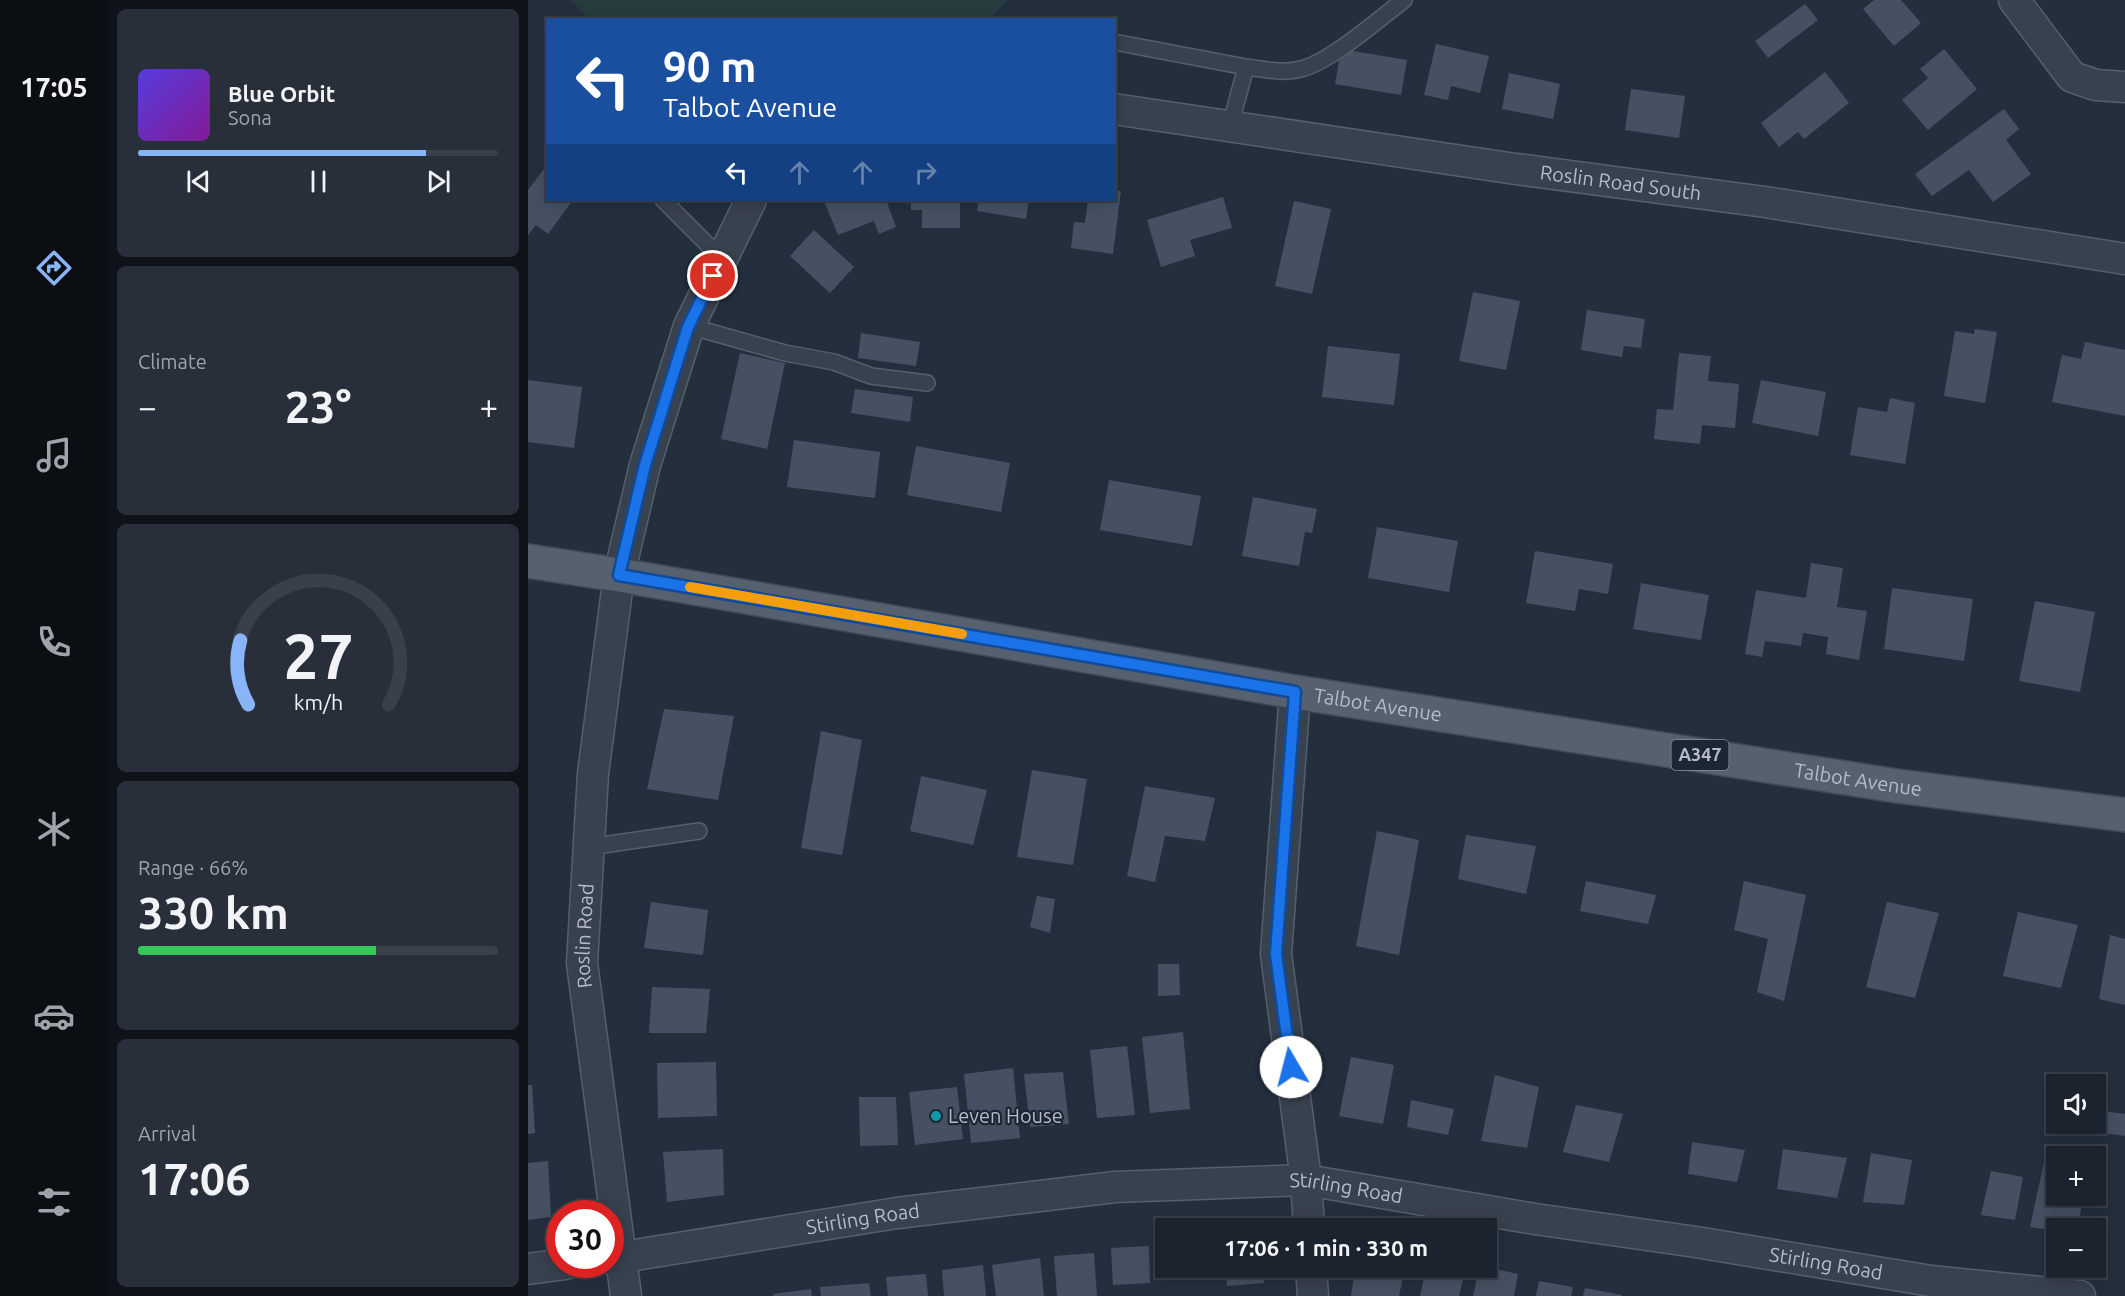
<!DOCTYPE html>
<meta charset="utf-8">
<style>
:root{--surface:#1b232e;--page:#282f3a;--text:#f1f3f6;--muted:#a0a4aa;--line:#39404a;--accent:#8ab4f8}
body{margin:0;font-family:Ubuntu,sans-serif;background:var(--page);color:var(--text);height:100vh;display:flex;flex-direction:column;font-size:22px;white-space:nowrap}
*{box-sizing:border-box;margin:0}
p{font-size:20px;color:var(--muted)}
.icon{flex:none;width:33px;height:33px;fill:none;stroke:currentColor;stroke-width:2;stroke-linecap:round;stroke-linejoin:round}
.map{position:relative;flex:1;overflow:hidden}
.side{display:flex;flex-direction:column;gap:9px;padding:9px;background:#0f1319;width:420px}
.side>*{flex:none}
.guide{position:absolute;left:18px;top:18px;width:570px;height:183px;border-radius:0px;box-shadow:0 3px 15px #0003,0 0 0 2px var(--line);background:#1a4fa0;color:#fff;overflow:hidden}
.buttons{position:absolute;left:1518px;top:1074px;display:grid;gap:12px}
.buttons a{display:grid;place-items:center;width:60px;height:60px;border-radius:0px;background:var(--surface);box-shadow:0 3px 15px #0003,0 0 0 2px var(--line);font-size:30px}
.speed{position:absolute;left:18px;top:1200px;display:flex;gap:12px;font-size:30px;font-weight:700;text-align:center}
.speed>*{display:grid;place-content:center;width:78px;height:78px;border-radius:50%;background:var(--surface);box-shadow:0 3px 15px #0003,0 0 0 2px var(--line);line-height:1}
.speed .limit{border:9px solid #d22;background:#fff;color:#111}
.pin{position:absolute;display:grid;place-items:center;width:51px;height:51px;color:#fff;margin:-26px;border:3px solid #fff;border-radius:50%;box-shadow:0 2px 6px #0007}
.me{position:absolute;width:66px;margin:-33px;rotate:352deg;stroke-linejoin:round;filter:drop-shadow(0 0 4px #0008)}
.turn{display:flex;align-items:center;gap:21px;height:126px;padding:0 18px;font-size:27px}
.turn .icon{width:78px;height:78px;stroke-width:2.5}
.turn b{display:block;font-size:42px;line-height:51px}
.lanes{display:flex;align-items:center;height:57px;padding:0 18px;background:#0003;justify-content:center;gap:30px;direction:ltr}
.lanes .off{opacity:.35}
.big{font-size:45px;font-weight:700;line-height:1.1}
.side .tile{flex:1;display:flex;flex-direction:column;justify-content:center;gap:9px;min-width:0;padding:0 21px;border-radius:9px;background:var(--page)}
.side .dial{align-items:center;gap:0}
.dial svg{height:156px;overflow:visible;fill:none;stroke:var(--line);stroke-width:7;stroke-linecap:round;text-anchor:middle}
.dial text{fill:var(--text);stroke:none}
.song{display:flex;align-items:center;gap:18px}
.cover{width:72px;height:72px;border-radius:9px;background:linear-gradient(135deg,hsl(250 70% 55%),hsl(290 70% 35%))}
.played{height:6px;border-radius:3px;background:linear-gradient(90deg,var(--accent) 80%,var(--line) 80%)}
.keys{display:flex;justify-content:space-around;direction:ltr}
.heat{display:flex;justify-content:space-between;align-items:center;font-size:33px;direction:ltr}
.charge{height:9px;border-radius:4px;background:linear-gradient(90deg,#34c759 66%,var(--line) 0)}
.trip{position:absolute;left:627px;top:1218px;width:342px;height:60px;border-radius:0px;background:var(--surface);box-shadow:0 3px 15px #0003,0 0 0 2px var(--line);font-weight:700;line-height:60px;text-align:center}
main{display:flex;flex:1;min-height:0}
.tabs{display:flex;flex-direction:column;width:108px;justify-content:space-around;align-items:center;background:#0b0e12;color:var(--muted)}
.tabs .icon{width:42px;height:42px}
.tabs .selected{color:var(--accent)}
.tabs b{font-size:27px;color:var(--text)}
.map>svg:first-child{display:block}
.green{fill:#263c3f}
.building{fill:#455162}
.lines{fill:none;stroke-linecap:round;stroke-linejoin:round}
.service-casing{stroke:#565f6c;stroke-width:18}
.minor-casing{stroke:#565f6c;stroke-width:33}
.primary-casing{stroke:#414a57;stroke-width:36}
.service{stroke:#38414e;stroke-width:15}
.minor{stroke:#38414e;stroke-width:30}
.primary{stroke:#56606e;stroke-width:33}
.route-casing{stroke:#114b97;stroke-width:15}
.route{stroke:#1a73e8;stroke-width:10}
.slow{stroke:#f59e0b;stroke-width:10}
.culture-dot{fill:#0f9aa8;stroke:#1d2633;stroke-width:2}
.labels{text-anchor:middle;stroke-width:4.5;stroke-linejoin:round;paint-order:stroke}
.shield{fill:#1d2633;stroke:#878f9c;stroke-width:1.5}
.shield-label{font-size:18px;font-weight:bold;fill:#b4bcc9}
.street-label{font-size:20px;fill:#b4bcc9;stroke:#1d2633}
.poi-label{font-size:20px;fill:#b4bcc9;stroke:#1d2633;text-anchor:start}
</style>
<main>
<nav class="tabs">
<b>17:05</b>
<svg class="icon selected" aria-label="directions" viewBox="0 0 24 24"><path d="M12 3l9 9-9 9-9-9zM9 14v-3h6M13 9l2 2-2 2"/></svg>
<svg class="icon" aria-label="music" viewBox="0 0 24 24"><path d="M9 18V5l10-2v13"/><circle cx="6" cy="18" r="3"/><circle cx="16" cy="16" r="3"/></svg>
<svg class="icon" aria-label="phone" viewBox="0 0 24 24"><path d="M5 4h4l2 5-3 2q2 4 5 5l2-3 5 2v4C11 20 4 13 5 4z"/></svg>
<svg class="icon" aria-label="climate" viewBox="0 0 24 24"><path d="M12 3v18M4 7l16 10M4 17L20 7"/></svg>
<svg class="icon" aria-label="car" viewBox="0 0 24 24"><path d="M5 17H2v-5l4-1 3-4h7l3 4 3 1v5h-3M9 17h6M6 11h13"/><circle cx="7" cy="17" r="2"/><circle cx="17" cy="17" r="2"/></svg>
<svg class="icon" aria-label="filters" viewBox="0 0 24 24"><path d="M4 7h16M4 17h16"/><circle cx="9" cy="7" r="2"/><circle cx="15" cy="17" r="2"/></svg>
</nav>
<section class="side">
<div class="tile">
<div class="song"><i class="cover"></i><div><b>Blue Orbit</b><p>Sona</p></div></div>
<div class="played"></div>
<div class="keys"><svg class="icon" aria-label="previous" viewBox="0 0 24 24"><path d="M18 5L8 12l10 7zM5 5v14"/></svg><svg class="icon" aria-label="pause" viewBox="0 0 24 24"><path d="M8 5v14M16 5v14"/></svg><svg class="icon" aria-label="next" viewBox="0 0 24 24"><path d="M6 5l10 7-10 7zM19 5v14"/></svg></div>
</div>
<div class="tile"><p>Climate</p>
<div class="heat"><a>−</a><b class="big">23°</b><a>+</a></div>
</div>
<div class="tile dial"><svg viewBox="0 0 100 80">
<path d="M14 69A42 42 0 1 1 86 69"/>
<path d="M14 69A42 42 0 0 1 10 36" stroke="#8ab4f8"/>
<text x="50" y="56" font-size="32" font-weight="700">27</text>
<text x="50" y="72" font-size="11">km/h</text>
</svg></div>
<div class="tile"><p>Range · 66%</p><b class="big">330 km</b><div class="charge"></div></div>
<div class="tile"><p>Arrival</p><b class="big">17:06</b></div>
</section>
<div class="map">
<svg width="1597" height="1296" viewBox="0 0 1597 1296">
<rect width="100%" height="100%" fill="#242f3e"/>
<polygon class="green" points="43,0 480,0 459,20 62,20"/>
<g class="building">
<polygon points="1346,0 1373,0 1393,23 1366,46 1335,9"/>
<polygon points="1277,4 1290,20 1240,58 1227,41"/>
<polygon points="908,44 961,56 952,93 923,86 920,100 896,95"/>
<polygon points="813,49 879,60 873,95 807,84"/>
<polygon points="1416,49 1449,89 1400,130 1374,100 1400,78 1392,69"/>
<polygon points="1297,72 1321,103 1276,139 1270,132 1251,147 1233,123"/>
<polygon points="981,73 1032,84 1025,119 974,109"/>
<polygon points="1103,89 1157,96 1151,138 1097,130"/>
<polygon points="1476,109 1491,129 1478,140 1503,174 1465,202 1441,170 1404,196 1387,174"/>
<polygon points="20,164 20,200 45,200 20,234 8,225 0,235 0,190"/>
<polygon points="586,190 593,191 585,254 543,248 546,222 557,223 560,200 586,200"/>
<polygon points="695,197 704,228 662,240 667,256 633,267 619,220"/>
<polygon points="299,200 358,200 368,227 351,234 346,221 310,235 296,201"/>
<polygon points="383,200 432,200 432,228 394,228 394,210 383,210"/>
<polygon points="451,200 501,200 498,219 449,211"/>
<polygon points="766,201 803,209 784,294 747,286"/>
<polygon points="286,230 326,267 302,293 262,256"/>
<polygon points="945,292 992,301 978,370 931,361"/>
<polygon points="1059,310 1117,319 1113,348 1096,346 1094,357 1053,350"/>
<polygon points="1447,329 1469,332 1457,403 1416,396 1427,331 1446,334"/>
<polygon points="333,333 392,342 388,366 330,358"/>
<polygon points="1557,342 1597,350 1597,416 1524,402 1534,355 1553,359"/>
<polygon points="800,346 872,354 866,405 794,397"/>
<polygon points="212,353 257,363 239,449 193,439"/>
<polygon points="1151,353 1183,356 1180,381 1211,384 1207,428 1174,425 1172,444 1126,439 1129,409 1145,410"/>
<polygon points="0,380 54,387 46,448 0,442"/>
<polygon points="1233,380 1298,392 1290,436 1224,423"/>
<polygon points="327,389 385,397 382,422 323,413"/>
<polygon points="1362,398 1387,403 1377,464 1322,455 1330,407 1359,412"/>
<polygon points="266,440 352,452 347,498 259,487"/>
<polygon points="388,446 482,463 473,512 379,495"/>
<polygon points="581,480 673,496 664,546 572,530"/>
<polygon points="725,497 789,509 784,533 777,532 771,566 714,556"/>
<polygon points="849,527 930,541 921,592 840,578"/>
<polygon points="1007,551 1085,564 1080,594 1051,589 1047,611 998,603"/>
<polygon points="1283,563 1315,568 1309,607 1339,611 1331,660 1298,654 1300,637 1275,633 1273,646 1237,641 1234,657 1217,654 1228,590 1278,598"/>
<polygon points="1113,583 1181,595 1173,640 1105,629"/>
<polygon points="1364,588 1445,599 1436,661 1356,649"/>
<polygon points="1507,601 1567,612 1552,692 1491,681"/>
<polygon points="136,709 206,716 190,800 119,789"/>
<polygon points="293,731 334,740 314,855 273,848"/>
<polygon points="504,770 559,779 545,865 489,857"/>
<polygon points="393,776 459,790 445,845 382,831"/>
<polygon points="617,786 687,798 677,841 637,836 627,882 599,876"/>
<polygon points="849,831 891,840 871,955 828,946"/>
<polygon points="938,835 1008,846 998,894 930,879"/>
<polygon points="1058,881 1128,895 1120,924 1052,911"/>
<polygon points="1216,881 1278,895 1256,1001 1229,992 1240,939 1206,930"/>
<polygon points="509,896 527,899 522,933 502,927"/>
<polygon points="123,902 180,910 175,955 116,948"/>
<polygon points="1359,902 1411,913 1387,998 1338,987"/>
<polygon points="1490,912 1550,925 1533,988 1475,976"/>
<polygon points="1582,935 1597,939 1597,1005 1571,999"/>
<polygon points="630,964 651,964 652,995 630,996"/>
<polygon points="124,987 182,989 178,1033 121,1033"/>
<polygon points="655,1032 662,1109 622,1113 614,1037"/>
<polygon points="599,1046 607,1115 569,1118 562,1050"/>
<polygon points="823,1057 866,1065 855,1124 811,1116"/>
<polygon points="188,1062 189,1116 130,1118 129,1063"/>
<polygon points="485,1068 492,1138 443,1143 436,1074"/>
<polygon points="535,1072 541,1124 502,1127 496,1074"/>
<polygon points="967,1075 1011,1087 999,1148 953,1141"/>
<polygon points="0,1085 4,1085 7,1133 0,1134"/>
<polygon points="429,1087 435,1139 387,1145 381,1092"/>
<polygon points="331,1097 368,1097 370,1145 332,1146"/>
<polygon points="883,1100 926,1109 920,1135 879,1127"/>
<polygon points="1048,1105 1095,1114 1081,1162 1035,1152"/>
<polygon points="1568,1110 1597,1114 1597,1136 1559,1131 1560,1124 1568,1124"/>
<polygon points="1164,1142 1217,1150 1209,1182 1160,1174"/>
<polygon points="195,1149 196,1195 139,1202 135,1152"/>
<polygon points="1255,1149 1319,1158 1309,1198 1249,1189"/>
<polygon points="1343,1153 1384,1160 1376,1205 1335,1202"/>
<polygon points="1517,1157 1528,1160 1528,1196 1555,1196 1550,1228 1528,1228 1528,1231 1502,1227"/>
<polygon points="20,1161 23,1217 0,1220 0,1163"/>
<polygon points="1463,1171 1495,1177 1487,1220 1453,1215"/>
<polygon points="621,1246 622,1283 585,1285 583,1248"/>
<polygon points="566,1253 569,1296 529,1296 526,1256"/>
<polygon points="512,1258 516,1296 468,1296 464,1265"/>
<polygon points="455,1265 458,1296 416,1296 414,1270"/>
<polygon points="958,1267 990,1274 986,1296 945,1296 951,1268"/>
<polygon points="640,1268 678,1268 678,1277 641,1280"/>
<polygon points="698,1268 735,1268 736,1283 699,1286"/>
<polygon points="827,1268 877,1268 871,1296 823,1296"/>
<polygon points="898,1268 924,1268 937,1271 931,1296 892,1296"/>
<polygon points="398,1274 400,1296 360,1296 358,1277"/>
<polygon points="1011,1281 1045,1287 1043,1296 1008,1296"/>
<polygon points="341,1283 343,1296 293,1296 292,1287"/>
<polygon points="1057,1288 1094,1295 1094,1296 1055,1296"/>
<polygon points="283,1289 284,1296 245,1296 245,1294"/>
</g>
<g class="lines">
<g class="service-casing">
<g id="service">
<polyline points="586,42 718,67 702,126"/>
<path d="M718,67C736,69 755,74 773,69C802,62 851,19 876,0"/>
<polyline points="135,200 194,259"/>
<polyline points="161,326 257,353 306,362 343,376 399,383"/>
<polyline points="61,847 171,831"/>
</g>
</g>
<g class="minor-casing">
<g id="minor">
<polyline points="1486,0 1544,77 1568,85 1597,87"/>
<path id="s1" d="M586,109L981,168L1237,202L1597,259"/>
<polyline points="767,692 748,954 778,1180 781,1228"/>
<path id="s2" d="M82,1259L369,1213L587,1187L778,1180L1007,1219L1168,1242L1403,1281L1552,1296"/>
<polyline points="783,1268 785,1296"/>
<polyline points="0,1269 38,1264"/>
<path id="s3" d="M98,1296L54,963L65,774L91,575L117,465L161,326L223,200"/>
</g>
</g>
<g class="primary-casing">
<g id="primary">
<path id="s4" d="M0,561L91,575L767,692L1369,786L1597,815"/>
</g>
</g>
<use href="#service" class="service"/>
<use href="#minor" class="minor"/>
<use href="#primary" class="primary"/>
</g>
<g class="lines">
<g class="route-casing">
<polyline id="route" points="185,276 160,327 117,465 91,575 767,692 748,954 763,1067"/>
</g>
<use href="#route" class="route"/>
<polyline class="slow" points="162,587 434,634"/>
</g>
<circle class="culture-dot" cx="408" cy="1116" r="6"/>
<g class="labels">
<rect class="shield" x="1143.5" y="740" width="57" height="30" rx="4.5"/>
<g class="shield-label">
<text x="1172" y="761">A347</text>
</g>
<g class="street-label">
<text dy="7" stroke="none"><textPath href="#s1" startOffset="512">Roslin Road South</textPath></text>
<text dy="7" stroke="none"><textPath href="#s4" startOffset="862">Talbot Avenue</textPath></text>
<text dy="7" stroke="none"><textPath href="#s4" startOffset="1348">Talbot Avenue</textPath></text>
<text dy="7" stroke="none"><textPath href="#s3" startOffset="363">Roslin Road</textPath></text>
<text dy="7" stroke="none"><textPath href="#s2" startOffset="742">Stirling Road</textPath></text>
<text dy="7" stroke="none"><textPath href="#s2" startOffset="256">Stirling Road</textPath></text>
<text dy="7" stroke="none"><textPath href="#s2" startOffset="1228">Stirling Road</textPath></text>
</g>
<g class="poi-label">
<text x="420" y="1123">Leven House</text>
</g>
</g>
</svg>
<div class="buttons">
<a><svg class="icon" aria-label="sound" viewBox="0 0 24 24"><path d="M4 9h4l5-4v14l-5-4H4zM17 9q2 3 0 6"/></svg></a>
<a>+</a>
<a>−</a>
</div>
<div class="speed"><div class="limit">30</div></div>
<div class="pin" style="left:185px;top:276px;background:#d93025"><svg class="icon" aria-label="arrive" viewBox="0 0 24 24"><path d="M6 21V4h12l-3 4 3 4H6"/></svg></div>
<svg class="me" style="left:763px;top:1067px" viewBox="-20 -20 40 40"><circle r="19" fill="#fff"/><path d="M0-13L10 11 0 6-10 11z" fill="#1a73e8"/></svg>
<div class="trip">17:06 · 1 min · 330 m</div>
<div class="guide">
<div class="turn"><svg class="icon" aria-label="left" viewBox="0 0 24 24"><path d="M17 20v-9H6M10 6l-5 5 5 5"/></svg><div><b>90 m</b>Talbot Avenue</div></div>
<div class="lanes"><svg class="icon" aria-label="left" viewBox="0 0 24 24"><path d="M17 20v-9H6M10 6l-5 5 5 5"/></svg><svg class="icon off" aria-label="ahead" viewBox="0 0 24 24"><path d="M12 20V5M6 11l6-6 6 6"/></svg><svg class="icon off" aria-label="ahead" viewBox="0 0 24 24"><path d="M12 20V5M6 11l6-6 6 6"/></svg><svg class="icon off" aria-label="right" viewBox="0 0 24 24"><path d="M7 20v-9h11M14 6l5 5-5 5"/></svg></div>
</div>
</div>
</main>
